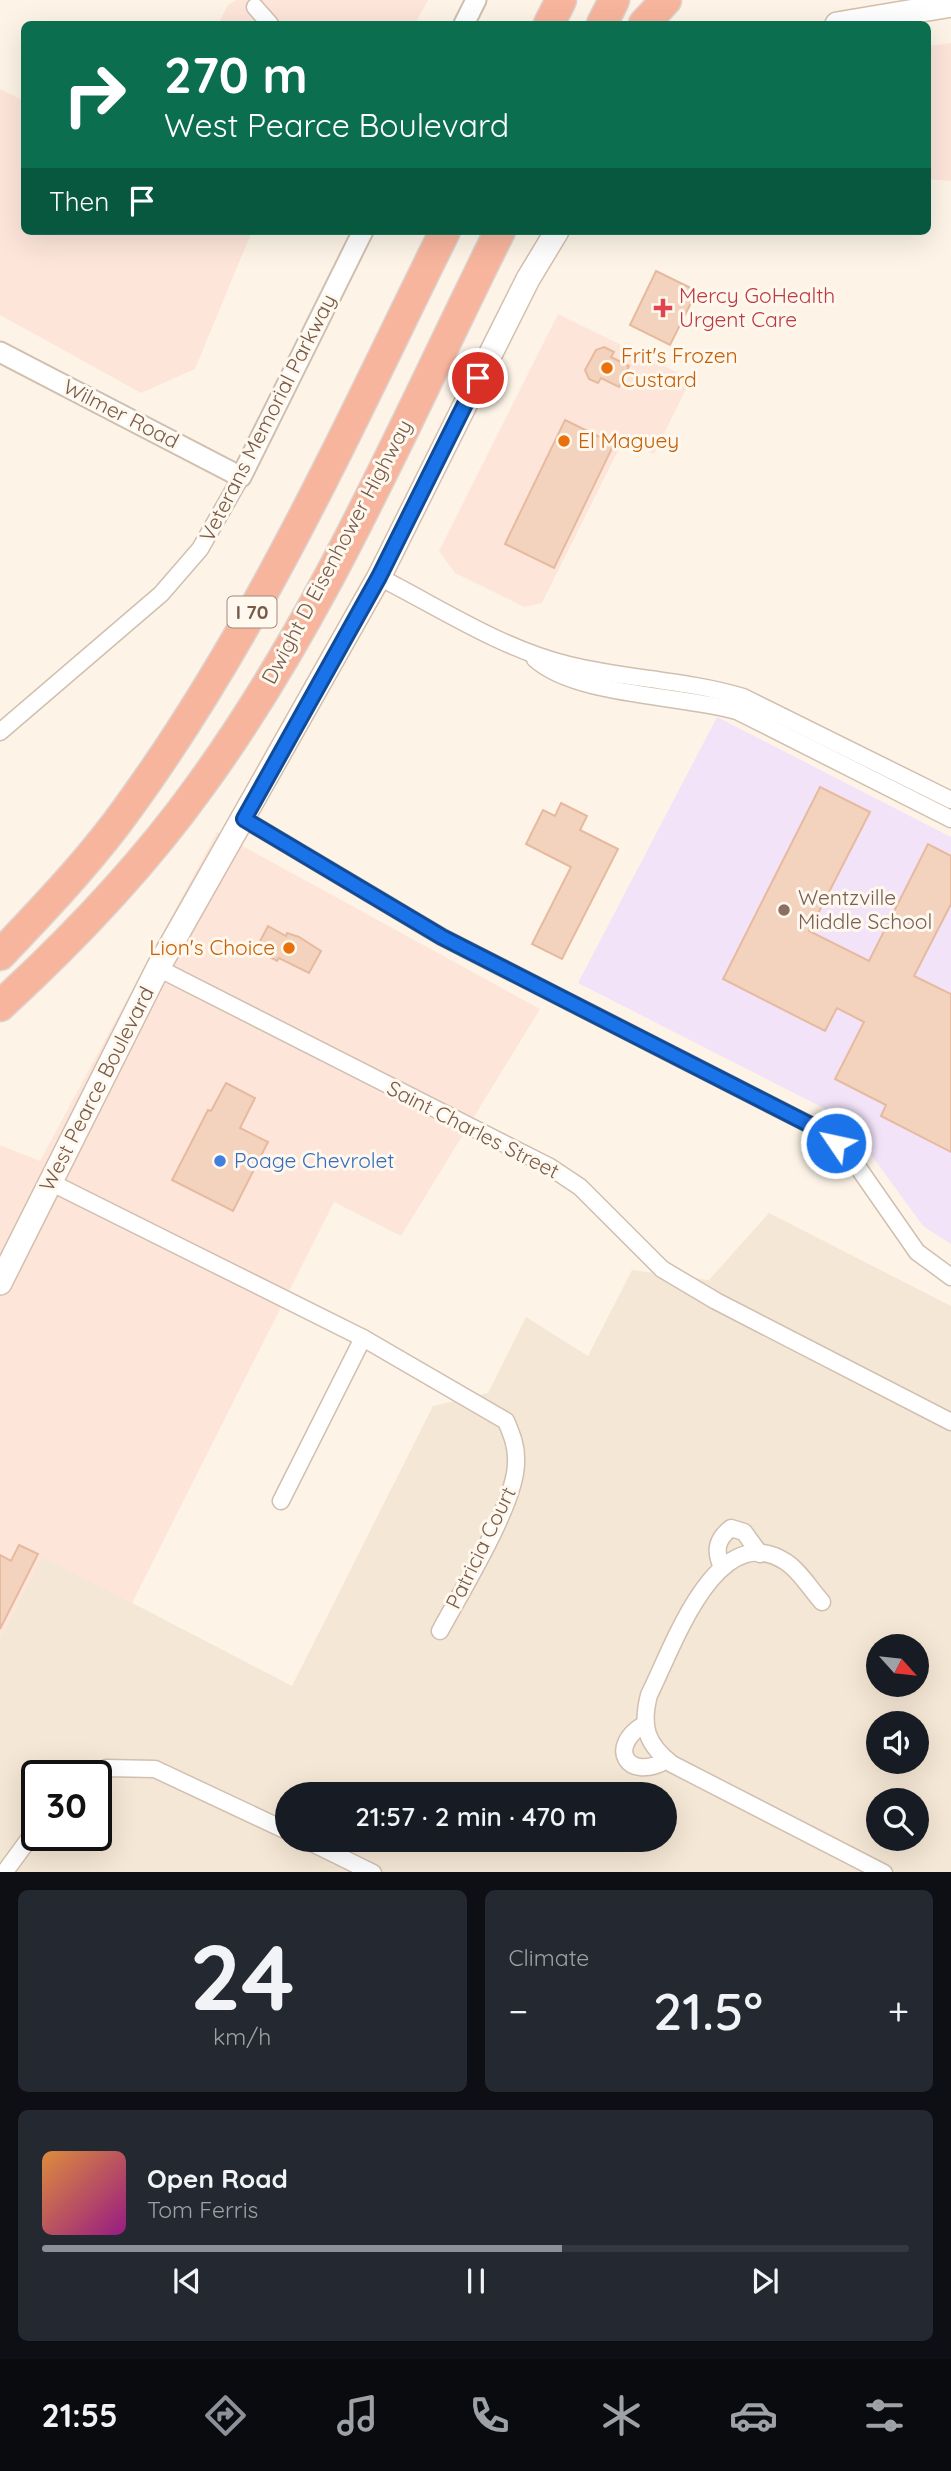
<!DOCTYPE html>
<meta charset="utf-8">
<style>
:root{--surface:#171b24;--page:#242831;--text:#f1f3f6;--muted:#9ea1a6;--line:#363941;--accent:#8c9099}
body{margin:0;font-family:Quicksand,sans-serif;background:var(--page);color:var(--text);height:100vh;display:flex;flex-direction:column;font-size:26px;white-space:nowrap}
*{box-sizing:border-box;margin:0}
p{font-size:23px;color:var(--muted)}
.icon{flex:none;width:38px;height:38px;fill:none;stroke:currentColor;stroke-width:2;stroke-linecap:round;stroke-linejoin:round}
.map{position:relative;height:1872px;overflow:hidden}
.side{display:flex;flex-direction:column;gap:18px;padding:18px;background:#0d0f14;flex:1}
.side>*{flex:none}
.guide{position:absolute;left:21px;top:21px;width:910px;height:214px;border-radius:10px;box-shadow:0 7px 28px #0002;background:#0b6e4f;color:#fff;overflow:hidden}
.needle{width:46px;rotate:117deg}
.buttons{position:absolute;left:866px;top:1634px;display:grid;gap:14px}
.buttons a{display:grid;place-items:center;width:63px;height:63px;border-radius:50%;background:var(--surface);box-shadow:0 7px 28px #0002;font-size:35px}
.speed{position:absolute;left:21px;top:1760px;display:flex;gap:14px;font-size:35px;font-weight:700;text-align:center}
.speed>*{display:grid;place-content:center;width:91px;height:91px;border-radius:50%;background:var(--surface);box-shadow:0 7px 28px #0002;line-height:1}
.speed .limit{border:4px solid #111;border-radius:10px;background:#fff;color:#111}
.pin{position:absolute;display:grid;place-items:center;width:60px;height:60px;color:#fff;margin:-30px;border:4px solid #fff;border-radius:50%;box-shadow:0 2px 7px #0007}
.me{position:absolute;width:77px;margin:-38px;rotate:304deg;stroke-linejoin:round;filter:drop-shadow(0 0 5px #0008)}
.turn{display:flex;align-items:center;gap:24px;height:147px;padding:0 28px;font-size:32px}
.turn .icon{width:91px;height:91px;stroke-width:2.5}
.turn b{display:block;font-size:49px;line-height:60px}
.then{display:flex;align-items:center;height:66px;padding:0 28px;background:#0003;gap:14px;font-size:26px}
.big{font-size:52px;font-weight:600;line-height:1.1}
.side .card{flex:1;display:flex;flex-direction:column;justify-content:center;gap:10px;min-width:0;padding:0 24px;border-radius:10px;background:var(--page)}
.side .dial{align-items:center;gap:0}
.dial b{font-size:91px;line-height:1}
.song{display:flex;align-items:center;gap:21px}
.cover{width:84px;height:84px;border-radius:10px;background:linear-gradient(135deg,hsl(30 70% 55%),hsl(310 70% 35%))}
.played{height:7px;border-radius:4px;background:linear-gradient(90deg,var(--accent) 60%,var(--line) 60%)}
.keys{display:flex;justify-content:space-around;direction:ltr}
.heat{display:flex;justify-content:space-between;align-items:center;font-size:38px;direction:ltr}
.side .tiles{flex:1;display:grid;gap:18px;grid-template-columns:1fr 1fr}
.card:last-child{grid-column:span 2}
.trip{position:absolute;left:275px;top:1782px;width:402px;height:70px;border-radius:35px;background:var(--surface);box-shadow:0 7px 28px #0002;font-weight:600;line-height:70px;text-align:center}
.tabs{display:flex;height:112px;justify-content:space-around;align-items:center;background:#090b0e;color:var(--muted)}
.tabs .icon{width:49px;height:49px}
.tabs .current{color:var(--accent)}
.tabs b{font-size:32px;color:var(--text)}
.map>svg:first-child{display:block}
.residential{fill:#f5e7d5;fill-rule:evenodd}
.commercial{fill:#fde5da}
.education{fill:#f2e3f9}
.building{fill:#f3d3be;stroke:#e6ba9e;stroke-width:2}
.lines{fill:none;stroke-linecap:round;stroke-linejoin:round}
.minor-casing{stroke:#d1bfaf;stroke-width:19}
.tertiary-casing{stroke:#d1bfaf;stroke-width:23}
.secondary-casing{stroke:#d4beac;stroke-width:26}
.motorway-casing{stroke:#dcd4d0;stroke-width:33}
.minor{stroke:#fff;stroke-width:16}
.tertiary{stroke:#fff;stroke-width:19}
.secondary{stroke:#fff;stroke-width:23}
.motorway{stroke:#f8b59d;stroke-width:30}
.route-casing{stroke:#114b97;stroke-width:18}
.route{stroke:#1a73e8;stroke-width:12}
.health-dot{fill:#e0444e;stroke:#fff8ee;stroke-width:2.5}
.food-dot{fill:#e8710a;stroke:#fff8ee;stroke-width:2.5}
.education-dot{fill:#8d6e63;stroke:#fff8ee;stroke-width:2.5}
.shop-dot{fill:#3f7fe0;stroke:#fff8ee;stroke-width:2.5}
.labels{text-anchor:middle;stroke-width:6;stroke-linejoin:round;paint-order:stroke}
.shield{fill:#fff8ee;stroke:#a08a7b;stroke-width:2}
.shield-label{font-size:19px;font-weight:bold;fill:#775b4a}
.health-label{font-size:21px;fill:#be3a42;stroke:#fff8ee;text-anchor:start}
.food-label{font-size:21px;fill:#c56008;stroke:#fff8ee;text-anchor:start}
.street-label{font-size:21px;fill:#775b4a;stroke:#fff8ee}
.education-label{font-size:21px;fill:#785e54;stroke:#fff8ee;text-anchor:start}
.shop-label{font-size:21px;fill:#366cbe;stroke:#fff8ee;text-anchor:start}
</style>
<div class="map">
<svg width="951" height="1873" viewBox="0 0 951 1873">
<rect width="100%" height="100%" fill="#fdf4e7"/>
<path class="residential" d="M769,1213L951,1306V1872H0V1639L42,1556L292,1686L433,1406L488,1393L526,1317L588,1356L632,1270L709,1280ZM878,1647H917V1685H878ZM878,1724H917V1762H878ZM37,1776H96V1836H37ZM287,1794H665V1839H287ZM878,1801H917V1839H878Z"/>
<g class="commercial">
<polygon points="236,0 428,0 415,24 218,24 228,5"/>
<polygon points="951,43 951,181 928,179 928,46"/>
<polygon points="0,89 24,101 24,231 252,231 195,369 141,393 0,315"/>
<polygon points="558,314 691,379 654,454 624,439 542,603 524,607 455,573 439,551"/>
<polygon points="217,832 540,1009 401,1236 334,1202 132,1603 42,1557 0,1639 0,1145 40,1161"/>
</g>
<polygon class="education" points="717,717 951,837 951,1244 923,1226 845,1119 578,983"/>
<g class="building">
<polygon points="656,271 697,291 670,345 630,325"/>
<polygon points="604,347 614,352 611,357 629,366 619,387 601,378 598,383 589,379 585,370 596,350"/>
<polygon points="565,420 614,444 554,568 505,544"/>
<polygon points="820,787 870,812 809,931 869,961 928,844 951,856 951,904 914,976 951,994 951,1152 881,1116 886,1105 835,1079 864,1022 837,1008 825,1031 723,979"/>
<polygon points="561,803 587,816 580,830 618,849 562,959 532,944 571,867 526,844 543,810 555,816"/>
<polygon points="268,926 286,936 287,933 299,937 321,951 309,973 279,958 277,961 266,955 269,951 258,945"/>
<polygon points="226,1083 255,1098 240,1128 268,1142 233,1211 172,1180 208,1110 211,1111"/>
<polygon points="19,1545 38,1554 0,1629 0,1555 11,1561"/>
</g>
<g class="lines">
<g class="minor-casing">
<g id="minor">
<polyline points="255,7 270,24"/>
<path d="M379,577C440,608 502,649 569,665C626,679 686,680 743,697L951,800"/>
<path d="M535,659C576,696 681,695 737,711L951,819"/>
<polyline points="0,732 161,594 200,549 241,477"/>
<polyline points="244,819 442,937 824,1132 848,1153 917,1252 951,1277"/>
<polyline points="158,968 550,1167 580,1187 662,1269 716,1301 951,1422"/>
<polyline points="50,1182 363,1338 281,1501"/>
<path d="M363,1338L506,1421C512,1435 517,1447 516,1463C516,1503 461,1592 440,1631"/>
<path d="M722,1567C714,1550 717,1539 731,1528L744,1532L760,1554"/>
<path d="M822,1602C811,1590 800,1571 786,1562C716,1516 672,1650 649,1695C641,1726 646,1744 672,1764L884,1873"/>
<path d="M645,1724C606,1746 627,1783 667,1760"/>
<polyline points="95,1776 106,1768 155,1769 287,1831"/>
<polyline points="304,1839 373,1873"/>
<polyline points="4,1873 37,1828"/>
</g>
</g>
<g class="tertiary-casing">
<g id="tertiary">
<polyline points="464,24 476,0"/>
<polyline points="0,352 241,477 363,231"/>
</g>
</g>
<g class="secondary-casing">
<g id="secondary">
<polyline points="837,24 951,5"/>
<polyline points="0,1283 158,968 379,577 528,279 557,231"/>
</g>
</g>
<g class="motorway-casing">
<g id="motorway">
<polyline points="549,24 561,0"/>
<polyline points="602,24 614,0"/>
<polyline points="644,24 666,0"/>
<path d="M0,955C40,913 81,870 116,824C252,642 345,433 445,231"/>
<path d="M0,1006C73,939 142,867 200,786C324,616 406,419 500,231"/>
</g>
</g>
<use href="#minor" class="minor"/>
<use href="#tertiary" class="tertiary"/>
<use href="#secondary" class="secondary"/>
<use href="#motorway" class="motorway"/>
</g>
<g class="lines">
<g class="route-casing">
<polyline id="route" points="478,378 379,577 244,819 442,937 824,1132 836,1143"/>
</g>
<use href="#route" class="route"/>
</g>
<path class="health-dot" d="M659.5 297.5h7v7h7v7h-7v7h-7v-7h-7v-7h7z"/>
<g class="food-dot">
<circle cx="607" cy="368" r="7"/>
<circle cx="564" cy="441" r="7"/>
<circle cx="289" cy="948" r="7"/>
</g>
<circle class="education-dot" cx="784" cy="910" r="7"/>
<circle class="shop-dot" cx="220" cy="1161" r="7"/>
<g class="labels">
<rect class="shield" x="227.5" y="596.5" width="49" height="31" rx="5"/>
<g class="shield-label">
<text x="252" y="619">I 70</text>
</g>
<g class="health-label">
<text x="679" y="303">Mercy GoHealth<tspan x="679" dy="24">Urgent Care</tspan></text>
</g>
<g class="food-label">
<text x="621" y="363">Frit's Frozen<tspan x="621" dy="24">Custard</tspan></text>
<text x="578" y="448">El Maguey</text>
<text x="275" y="955" text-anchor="end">Lion's Choice</text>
</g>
<g class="street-label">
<text transform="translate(121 414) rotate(27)" y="7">Wilmer Road</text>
<text transform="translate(268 418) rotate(-63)" y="7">Veterans Memorial Parkway</text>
<text transform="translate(337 552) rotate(-62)" y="7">Dwight D Eisenhower Highway</text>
<text transform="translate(97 1089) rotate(-63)" y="7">West Pearce Boulevard</text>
<text transform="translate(473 1130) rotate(27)" y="7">Saint Charles Street</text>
<text transform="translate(481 1548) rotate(-64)" y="7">Patricia Court</text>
</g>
<g class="education-label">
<text x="798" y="905">Wentzville<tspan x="798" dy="24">Middle School</tspan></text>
</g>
<g class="shop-label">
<text x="234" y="1168">Poage Chevrolet</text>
</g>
</g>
</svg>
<div class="buttons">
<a><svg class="needle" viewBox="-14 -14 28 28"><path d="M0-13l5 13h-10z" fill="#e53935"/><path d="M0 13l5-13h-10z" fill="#9ea1a6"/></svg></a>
<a><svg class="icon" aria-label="sound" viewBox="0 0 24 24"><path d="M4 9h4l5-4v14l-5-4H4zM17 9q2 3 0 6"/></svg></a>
<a><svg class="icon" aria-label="search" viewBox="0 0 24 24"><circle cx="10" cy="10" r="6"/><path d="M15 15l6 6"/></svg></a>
</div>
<div class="speed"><div class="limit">30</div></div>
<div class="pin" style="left:478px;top:378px;background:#d93025"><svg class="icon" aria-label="arrive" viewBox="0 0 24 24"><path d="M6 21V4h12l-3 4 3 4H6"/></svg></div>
<svg class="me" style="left:836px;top:1143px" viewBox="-20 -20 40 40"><circle r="17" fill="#1a73e8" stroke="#fff" stroke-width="3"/><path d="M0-11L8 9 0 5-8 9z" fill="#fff"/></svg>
<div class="trip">21:57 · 2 min · 470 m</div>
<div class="guide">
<div class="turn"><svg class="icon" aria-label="right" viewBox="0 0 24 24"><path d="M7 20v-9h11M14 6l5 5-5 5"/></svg><div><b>270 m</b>West Pearce Boulevard</div></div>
<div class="then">Then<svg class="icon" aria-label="arrive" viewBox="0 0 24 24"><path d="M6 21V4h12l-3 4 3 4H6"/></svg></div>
</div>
</div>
<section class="side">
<div class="tiles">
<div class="card dial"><b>24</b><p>km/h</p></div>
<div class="card"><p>Climate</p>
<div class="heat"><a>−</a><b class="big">21.5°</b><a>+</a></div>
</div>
<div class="card">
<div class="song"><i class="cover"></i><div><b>Open Road</b><p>Tom Ferris</p></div></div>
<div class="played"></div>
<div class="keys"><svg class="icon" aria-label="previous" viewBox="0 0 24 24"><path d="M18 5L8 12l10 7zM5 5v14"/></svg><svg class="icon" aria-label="pause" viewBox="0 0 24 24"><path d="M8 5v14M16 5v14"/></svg><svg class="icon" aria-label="next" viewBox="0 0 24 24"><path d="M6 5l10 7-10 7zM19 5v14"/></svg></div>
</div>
</div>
</section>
<nav class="tabs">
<b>21:55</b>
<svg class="icon current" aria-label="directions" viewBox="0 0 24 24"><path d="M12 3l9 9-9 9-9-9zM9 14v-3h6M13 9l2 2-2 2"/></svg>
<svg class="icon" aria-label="music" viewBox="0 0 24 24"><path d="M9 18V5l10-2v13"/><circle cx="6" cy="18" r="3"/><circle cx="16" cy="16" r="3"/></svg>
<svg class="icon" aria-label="phone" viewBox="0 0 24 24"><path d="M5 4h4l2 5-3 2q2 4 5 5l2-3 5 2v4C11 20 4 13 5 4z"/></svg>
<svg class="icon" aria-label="climate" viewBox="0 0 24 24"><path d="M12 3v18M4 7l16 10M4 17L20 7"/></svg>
<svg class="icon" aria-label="car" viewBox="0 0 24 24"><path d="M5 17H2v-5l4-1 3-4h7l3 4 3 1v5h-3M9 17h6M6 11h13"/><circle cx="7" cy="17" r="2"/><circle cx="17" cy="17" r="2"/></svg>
<svg class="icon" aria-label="filters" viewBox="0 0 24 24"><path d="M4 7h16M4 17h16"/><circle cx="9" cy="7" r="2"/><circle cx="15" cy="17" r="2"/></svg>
</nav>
